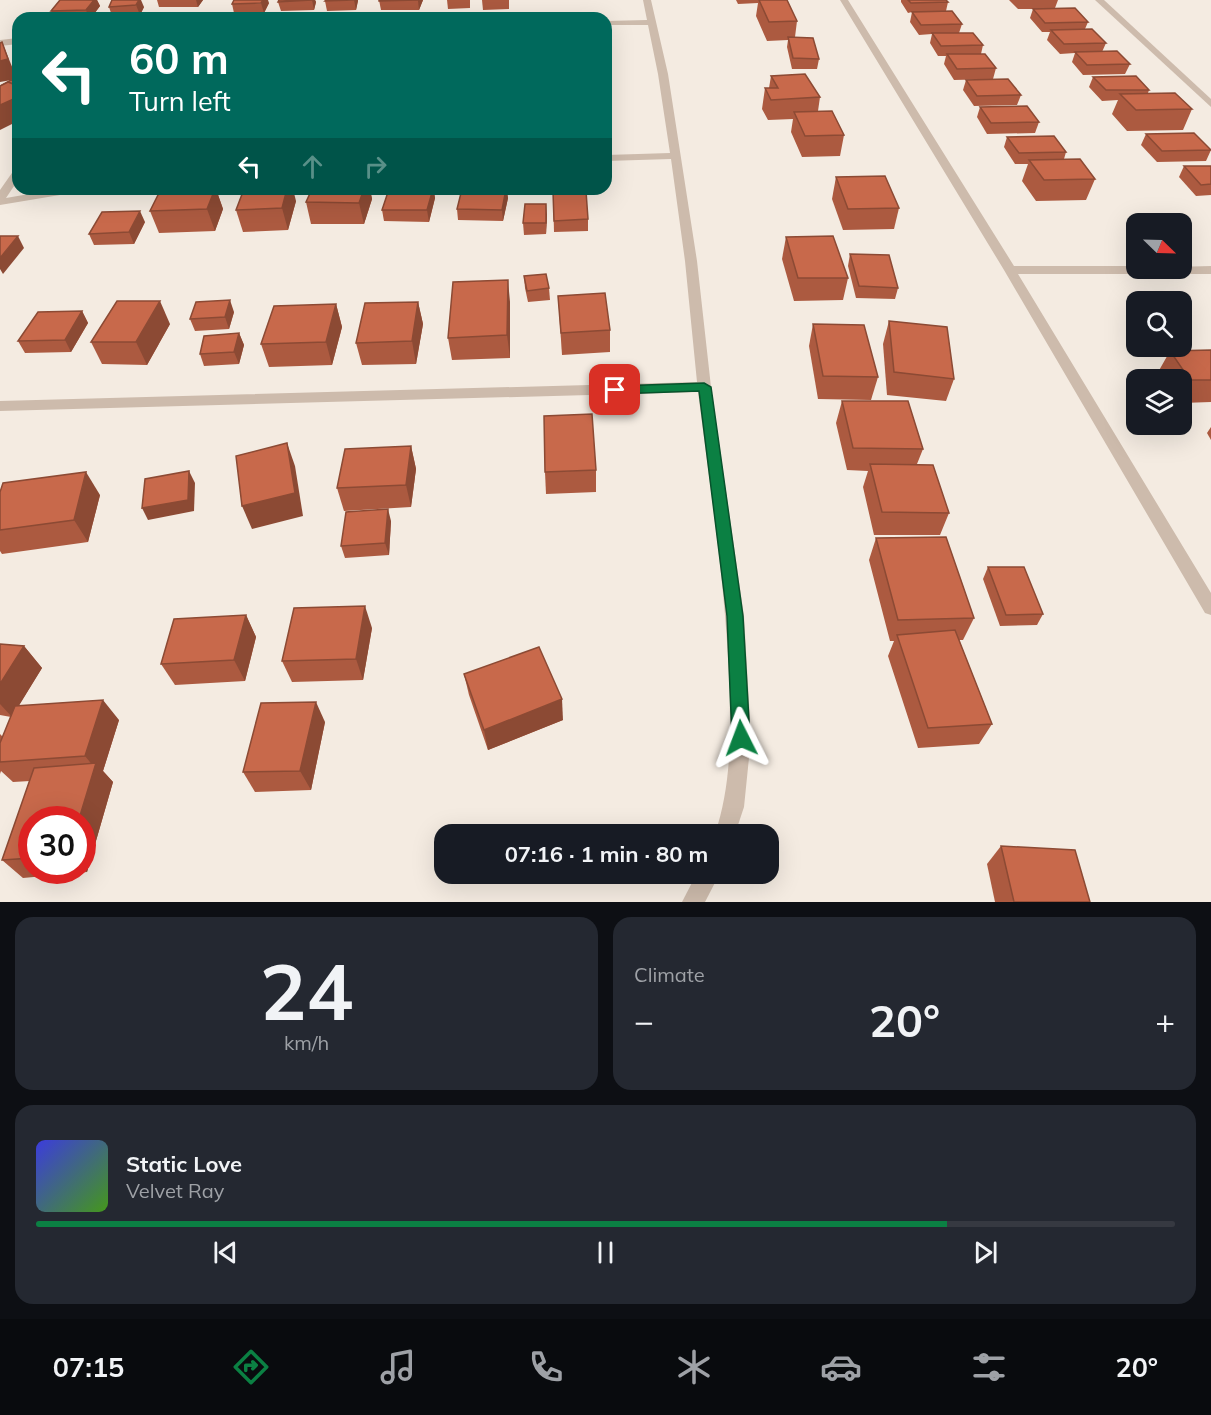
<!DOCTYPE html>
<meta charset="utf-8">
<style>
:root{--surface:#171b24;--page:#242831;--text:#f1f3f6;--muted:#9ea1a6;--line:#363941;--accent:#0b8043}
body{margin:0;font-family:Mulish,sans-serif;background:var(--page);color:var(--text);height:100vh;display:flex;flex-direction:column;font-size:22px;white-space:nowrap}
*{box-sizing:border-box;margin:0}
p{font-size:20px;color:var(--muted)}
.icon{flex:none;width:33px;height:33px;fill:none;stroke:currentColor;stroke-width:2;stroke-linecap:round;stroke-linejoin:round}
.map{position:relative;height:902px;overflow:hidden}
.panel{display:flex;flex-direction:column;gap:15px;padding:15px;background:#0d0f14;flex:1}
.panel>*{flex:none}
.guide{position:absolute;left:12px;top:12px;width:600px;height:183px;border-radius:18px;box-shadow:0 6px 24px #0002;background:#00695c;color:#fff;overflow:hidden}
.needle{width:39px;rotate:113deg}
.controls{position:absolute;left:1126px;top:213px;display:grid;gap:12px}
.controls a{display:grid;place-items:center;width:66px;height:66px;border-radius:12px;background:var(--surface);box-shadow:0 6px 24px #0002;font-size:30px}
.speed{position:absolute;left:18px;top:806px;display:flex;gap:12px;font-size:30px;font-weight:700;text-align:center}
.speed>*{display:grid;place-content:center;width:78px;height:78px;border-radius:50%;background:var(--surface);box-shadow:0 6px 24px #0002;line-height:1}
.speed .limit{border:9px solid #d22;background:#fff;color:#111}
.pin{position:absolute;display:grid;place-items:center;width:51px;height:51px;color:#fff;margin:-26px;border-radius:12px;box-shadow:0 3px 9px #0006}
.me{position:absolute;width:66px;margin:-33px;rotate:357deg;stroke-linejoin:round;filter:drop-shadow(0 0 4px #0008)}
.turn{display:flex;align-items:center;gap:21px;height:126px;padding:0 18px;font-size:27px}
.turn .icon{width:78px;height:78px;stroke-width:2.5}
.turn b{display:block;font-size:42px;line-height:51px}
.lanes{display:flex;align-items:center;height:57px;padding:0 18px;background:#0003;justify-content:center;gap:30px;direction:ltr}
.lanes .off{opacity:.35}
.big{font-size:45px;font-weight:700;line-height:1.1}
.panel .widget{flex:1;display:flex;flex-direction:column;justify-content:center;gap:9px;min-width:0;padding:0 21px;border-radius:18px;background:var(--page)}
.panel .dial{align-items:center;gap:0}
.dial b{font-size:78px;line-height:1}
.song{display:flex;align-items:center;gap:18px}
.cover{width:72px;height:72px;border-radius:9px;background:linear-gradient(135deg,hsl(240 70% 55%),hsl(100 70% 35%))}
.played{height:6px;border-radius:3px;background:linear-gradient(90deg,var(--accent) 80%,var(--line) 80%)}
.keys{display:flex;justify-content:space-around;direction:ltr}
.heat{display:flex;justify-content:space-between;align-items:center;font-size:33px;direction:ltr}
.panel .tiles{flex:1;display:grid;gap:15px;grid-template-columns:1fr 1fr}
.widget:last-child{grid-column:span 2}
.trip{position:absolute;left:434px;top:824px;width:345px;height:60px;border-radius:18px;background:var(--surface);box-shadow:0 6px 24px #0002;font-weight:700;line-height:60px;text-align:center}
.tabs{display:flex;height:96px;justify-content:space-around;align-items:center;background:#090b0e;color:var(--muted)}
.tabs .icon{width:42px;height:42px}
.tabs .selected{color:var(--accent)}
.tabs b{font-size:27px;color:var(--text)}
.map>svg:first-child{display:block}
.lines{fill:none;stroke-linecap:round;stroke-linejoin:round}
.minor{fill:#cdbbac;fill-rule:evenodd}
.wall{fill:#ac5a40;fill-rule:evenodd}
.shaded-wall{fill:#8c4a34}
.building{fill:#c8694b;stroke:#8c4a34;stroke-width:1.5}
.route{fill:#0b8043;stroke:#07532c;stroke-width:1.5}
</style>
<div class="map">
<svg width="1211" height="902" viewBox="0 0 1211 902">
<rect width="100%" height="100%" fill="#f4ebe1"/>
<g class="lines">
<g class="minor">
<path d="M643,0H651L668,74L697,261L711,387L744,616L751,738L744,807L735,834H715C732,783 731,730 729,677C725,581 710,487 698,392L0,411V401L697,382L685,261L671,159L606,161V155L670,153L658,74L648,25H606V21L647,20Z"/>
<polygon points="840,0 848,0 1014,266 1137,266 1137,268 1211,266 1211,274 1018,274 1211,593 1211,615 1205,613 1004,270"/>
<polygon points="1095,0 1104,0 1211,99 1211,107"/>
<polygon points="18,38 18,44 0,46 0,40"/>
<polygon points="18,169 18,180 6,198 58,189 83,189 78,192 0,205 0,190 14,170"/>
<polygon points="697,873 720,873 705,902 682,902"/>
</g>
</g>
<g class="wall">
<polygon points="60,0 97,0 100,6 91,18 54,18 51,11"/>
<polygon points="112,0 144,7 140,15 112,16 109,7"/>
<polygon points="157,0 203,0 198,7 159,7"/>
<polygon points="279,0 315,0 316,2 314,10 281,11 278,2"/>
<polygon points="358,0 356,10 327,11 325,1"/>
<polygon points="379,0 423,0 419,10 381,10"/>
<polygon points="447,0 470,0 470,8 448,9"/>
<polygon points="482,0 509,0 509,9 483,10"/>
<polygon points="736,0 787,0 797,21 795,37 819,59 817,69 792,69 787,47 788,40 767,41 756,16 758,3 738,4"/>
<polygon points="901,0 946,0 948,2 946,11 962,24 959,33 983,45 981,54 996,68 993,79 954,80 944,64 946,56 938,56 930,43 932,34 919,35 910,22 912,12 908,13 901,2"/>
<polygon points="1009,0 1058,0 1055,8 1039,9 1088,22 1085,29 1106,43 1102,52 1130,64 1125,74 1083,75 1072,62 1075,53 1060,54 1047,40 1050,32 1042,32 1030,18 1033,9 1018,9"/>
<polygon points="269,3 264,13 234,13 232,4"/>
<polygon points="771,76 820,97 818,111 844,135 840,156 802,157 791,132 793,119 768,120 762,109 765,88 769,88"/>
<polygon points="1093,77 1149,90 1148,93 1192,109 1183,130 1127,131 1112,114 1118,100 1102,101 1089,87"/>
<polygon points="966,80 1021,95 1017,105 974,106 963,90"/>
<polygon points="980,107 1039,122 1035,133 987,134 977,117"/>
<polygon points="1146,134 1211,150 1206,161 1157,162 1141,145"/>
<polygon points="1007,137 1066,152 1064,159 1095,179 1086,200 1036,201 1022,181 1028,164 1015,164 1004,147"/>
<polygon points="1184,166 1211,166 1211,195 1196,196 1179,177"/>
<polygon points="836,177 899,208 894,229 843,230 832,199"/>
<polygon points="161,189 216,189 223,209 215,231 159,233 150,211"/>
<polygon points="312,189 370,189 372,199 364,224 311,224 306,202"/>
<polygon points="389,189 434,189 435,198 429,222 384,221 382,210"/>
<polygon points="462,189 507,189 508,198 503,221 458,220 457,209"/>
<polygon points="553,192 588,219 588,231 554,232"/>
<polygon points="296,201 288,230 243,232 236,210"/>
<polygon points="547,215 546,234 524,235 523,223"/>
<polygon points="145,222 134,244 94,245 89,234"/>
<polygon points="786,237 848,278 843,300 794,301 782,259"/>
<polygon points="850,254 898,288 895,299 856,298 848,266"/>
<polygon points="524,276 549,288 550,300 528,302 525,288"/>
<polygon points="558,296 610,330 610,352 562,355"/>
<polygon points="418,302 423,324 416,364 362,365 356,343"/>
<polygon points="510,302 510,358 452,360 448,338"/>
<polygon points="336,304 342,327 332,365 269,367 261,344"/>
<polygon points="82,311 88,323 71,352 25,353 18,341"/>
<polygon points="234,312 229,329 195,331 190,319"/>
<polygon points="889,321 954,379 946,401 887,395 883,344"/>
<polygon points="170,324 147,365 102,364 91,342"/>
<polygon points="813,324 878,377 871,400 818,399 809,346"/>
<polygon points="239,333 244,345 239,364 204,366 200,354"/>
<polygon points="1211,350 1211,402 1182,403 1182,380 1161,380 1157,374 1170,351"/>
<polygon points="842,401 923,449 917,464 949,513 940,535 874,535 863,487 868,471 847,470 836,423"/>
<polygon points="1211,427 1211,440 1207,433"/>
<polygon points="411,446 416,469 411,507 344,511 337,488"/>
<polygon points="596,470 596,492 546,494 545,472"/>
<polygon points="0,492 100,495 88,542 2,554 0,551"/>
<polygon points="391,521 389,555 345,558 341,546"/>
<polygon points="876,538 974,618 963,640 959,640 992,724 979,744 918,748 888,656 894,641 890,641 869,560"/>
<polygon points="988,567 1043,614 1037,625 1000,626 983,579"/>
<polygon points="246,615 256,637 245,681 175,685 161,664"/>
<polygon points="372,628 363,680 292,682 282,661"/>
<path d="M0,644L24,646L42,668L19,705L119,720L103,771L113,782L87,872L23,878L2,860L30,781L13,782L1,771L0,774V734L3,737L11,717L0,715ZM32,819H82V870H32Z"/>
<polygon points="464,674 563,720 488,750 469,695"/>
<polygon points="325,722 311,790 255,792 243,772"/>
<polygon points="1001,846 1090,902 995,902 987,864"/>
</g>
<g class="shaded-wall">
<polygon points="94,0 97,0 100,6 91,18 89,18 86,10"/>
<polygon points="139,0 141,0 144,7 140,15 136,5"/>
<polygon points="196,0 203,0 198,7"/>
<polygon points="263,0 268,0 269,3 264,13 261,3"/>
<polygon points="312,0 315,0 316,2 314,10"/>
<polygon points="354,0 358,0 358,1 356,10"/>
<polygon points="418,0 423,0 419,10 418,1"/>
<polygon points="2,42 17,79 0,82 0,61"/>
<polygon points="18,88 18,121 0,130 0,96"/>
<polygon points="215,189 216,189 223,209 215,231 207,209"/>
<polygon points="287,189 293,189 296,201 288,230 282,208"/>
<polygon points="364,189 370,189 372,199 364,224 359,203"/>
<polygon points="433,189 435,198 429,222 427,210"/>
<polygon points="506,189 508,198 503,221 502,210"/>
<polygon points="546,204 547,215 546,234"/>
<polygon points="140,211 145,222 134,244 129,232"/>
<polygon points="18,236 24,248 3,274 0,269 0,258"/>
<polygon points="508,280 510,302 510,358 507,335"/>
<polygon points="230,300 234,312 229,329 225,317"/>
<polygon points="160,301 170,324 147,365 136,342"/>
<polygon points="418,302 423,324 416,364 412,341"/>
<polygon points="336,304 342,327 332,365 326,342"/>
<polygon points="82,311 88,323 71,352 65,340"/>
<polygon points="239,333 244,345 239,364 234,352"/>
<polygon points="287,443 295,466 303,516 252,529 242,506"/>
<polygon points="411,446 416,469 411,507 406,485"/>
<polygon points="189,471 195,483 194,511 148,520 142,508"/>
<polygon points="86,472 100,495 88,542 74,520"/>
<polygon points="388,509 391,521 389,555 385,543"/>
<polygon points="365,606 372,628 363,680 356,659"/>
<polygon points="246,615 256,637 245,681 234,660"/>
<polygon points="24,646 42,668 12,717 0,704 0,684"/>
<polygon points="562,699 563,720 488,750 484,730"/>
<polygon points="103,700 119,720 103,771 113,782 87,872 82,867 82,819 79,819 94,767 85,756"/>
<polygon points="316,702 325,722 311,790 300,771"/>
</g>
<g class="building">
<polygon points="60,0 94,0 86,10 51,11"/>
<polygon points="112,0 139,0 136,5 109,7"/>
<polygon points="234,0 263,0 261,3 232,4"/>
<polygon points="279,0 312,0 278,2"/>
<polygon points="326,0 354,0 325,1"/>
<polygon points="379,0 418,0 379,1"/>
<polygon points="759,0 787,0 797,21 769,22"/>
<polygon points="908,0 946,0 948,2 911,3"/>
<polygon points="1075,8 1088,22 1045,23 1033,9"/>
<polygon points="952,11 962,24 921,25 912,12"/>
<polygon points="1092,29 1106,43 1064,44 1051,30"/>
<polygon points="932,33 973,33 983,45 941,46"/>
<polygon points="788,37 813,38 819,59 793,58"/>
<polygon points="2,42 8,59 0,61 0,43"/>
<polygon points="1117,51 1130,64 1087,65 1075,52"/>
<polygon points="947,54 985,54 996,68 957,69"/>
<polygon points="805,74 820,97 771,100 765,88 778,88 771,76"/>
<polygon points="1136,76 1149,90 1106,90 1093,77"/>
<polygon points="1008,79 1021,95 977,96 966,80"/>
<polygon points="11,80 18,83 18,86 8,82 0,86"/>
<polygon points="8,82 18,86 18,97 0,105 0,86"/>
<polygon points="1175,93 1192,109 1136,110 1120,94"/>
<polygon points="1027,106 1039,122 991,123 980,107"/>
<polygon points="832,111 844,135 805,136 794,112"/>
<polygon points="1194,133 1211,150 1162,151 1146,134"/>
<polygon points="1054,136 1066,152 1019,153 1007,137"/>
<polygon points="1080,159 1095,179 1044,180 1029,160"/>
<polygon points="1184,166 1211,166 1211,184 1201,185"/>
<polygon points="885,176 899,208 848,209 836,177"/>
<polygon points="161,189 215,189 207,209 150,211"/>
<polygon points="244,189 287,189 282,208 236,210"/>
<polygon points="312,189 364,189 359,203 306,202"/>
<polygon points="389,189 433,189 427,210 382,210"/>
<polygon points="462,189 506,189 502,210 457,209"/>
<polygon points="586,191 588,219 554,221 553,192"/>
<polygon points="525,204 546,204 546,223 523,223"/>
<polygon points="140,211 129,232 89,234 102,212"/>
<polygon points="0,236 18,236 0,258"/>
<polygon points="833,236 848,278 798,278 786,237"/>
<polygon points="850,254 889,255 898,288 859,286"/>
<polygon points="546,274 549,288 527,291 524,276"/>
<polygon points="508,280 507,335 448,338 453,282"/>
<polygon points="605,293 610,330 561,333 558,296"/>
<polygon points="230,300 225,317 190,319 196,302"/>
<polygon points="117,301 160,301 136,342 91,342"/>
<polygon points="418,302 412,341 356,343 365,303"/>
<polygon points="336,304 326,342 261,344 274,306"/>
<polygon points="82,311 65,340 18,341 38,312"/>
<polygon points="889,321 947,327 954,379 894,372"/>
<polygon points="813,324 864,325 878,377 823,376"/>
<polygon points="239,333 234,352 200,354 204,336"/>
<polygon points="1211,350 1211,380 1190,380 1170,351"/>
<polygon points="842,401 908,401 923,449 853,448"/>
<polygon points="592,414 596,470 545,472 544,416"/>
<polygon points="287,443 295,493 242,506 236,456"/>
<polygon points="411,446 406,485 337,488 345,449"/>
<polygon points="870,464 933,465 949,513 882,512"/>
<polygon points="189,471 188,500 142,508 145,479"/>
<polygon points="86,472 74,520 0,530 0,492 3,483"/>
<polygon points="388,509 385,543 341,546 346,512"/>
<polygon points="946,537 974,618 898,620 876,538"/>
<polygon points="988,567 1024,567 1043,614 1006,615"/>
<polygon points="365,606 356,659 282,661 294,608"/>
<polygon points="246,615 234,660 161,664 174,619"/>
<polygon points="955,630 992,724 928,728 897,635"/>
<polygon points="0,644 24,646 0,684"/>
<polygon points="539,647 562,699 484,730 464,674"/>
<polygon points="103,700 85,756 0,762 0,743 15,706"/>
<polygon points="316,702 300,771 243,772 261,703"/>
<polygon points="96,763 79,819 32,819 32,858 2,860 34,768"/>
<polygon points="1001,846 1075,850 1090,902 1014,902"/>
</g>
<polygon class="route" points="704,383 711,387 743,616 750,738 747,744 741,747 735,744 732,738 727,616 699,391 615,394 609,390 615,386"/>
</svg>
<div class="controls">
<a><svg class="needle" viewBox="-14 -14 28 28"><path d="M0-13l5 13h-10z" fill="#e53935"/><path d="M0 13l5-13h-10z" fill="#9ea1a6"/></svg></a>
<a><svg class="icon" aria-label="search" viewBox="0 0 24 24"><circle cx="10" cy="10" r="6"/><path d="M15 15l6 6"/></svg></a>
<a><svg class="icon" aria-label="layers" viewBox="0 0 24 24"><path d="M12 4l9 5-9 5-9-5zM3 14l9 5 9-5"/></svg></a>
</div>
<div class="speed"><div class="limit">30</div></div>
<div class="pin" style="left:615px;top:390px;background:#d93025"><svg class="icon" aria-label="arrive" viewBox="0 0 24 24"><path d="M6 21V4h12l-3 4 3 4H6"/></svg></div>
<svg class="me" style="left:741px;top:738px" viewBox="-20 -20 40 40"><path d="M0-17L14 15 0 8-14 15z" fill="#0b8043" stroke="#fff" stroke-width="4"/></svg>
<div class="trip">07:16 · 1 min · 80 m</div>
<div class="guide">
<div class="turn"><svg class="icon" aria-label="left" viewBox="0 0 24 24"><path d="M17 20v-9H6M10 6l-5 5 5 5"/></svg><div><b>60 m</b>Turn left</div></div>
<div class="lanes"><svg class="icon" aria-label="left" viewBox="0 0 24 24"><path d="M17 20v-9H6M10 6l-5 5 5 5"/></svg><svg class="icon off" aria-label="ahead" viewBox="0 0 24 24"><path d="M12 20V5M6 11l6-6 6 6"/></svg><svg class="icon off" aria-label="right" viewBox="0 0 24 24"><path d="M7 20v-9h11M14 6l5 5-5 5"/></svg></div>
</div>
</div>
<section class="panel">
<div class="tiles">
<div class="widget dial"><b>24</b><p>km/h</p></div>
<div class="widget"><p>Climate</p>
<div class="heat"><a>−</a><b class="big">20°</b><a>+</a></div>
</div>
<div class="widget">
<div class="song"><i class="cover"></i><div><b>Static Love</b><p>Velvet Ray</p></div></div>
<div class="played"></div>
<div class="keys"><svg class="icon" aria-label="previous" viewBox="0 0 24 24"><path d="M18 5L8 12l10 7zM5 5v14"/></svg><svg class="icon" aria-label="pause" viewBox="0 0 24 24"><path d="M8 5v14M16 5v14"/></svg><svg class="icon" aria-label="next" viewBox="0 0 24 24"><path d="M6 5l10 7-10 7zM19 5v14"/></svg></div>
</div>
</div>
</section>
<nav class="tabs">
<b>07:15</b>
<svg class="icon selected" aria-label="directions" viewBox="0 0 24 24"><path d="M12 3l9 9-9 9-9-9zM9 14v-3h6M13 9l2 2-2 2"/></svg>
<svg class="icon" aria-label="music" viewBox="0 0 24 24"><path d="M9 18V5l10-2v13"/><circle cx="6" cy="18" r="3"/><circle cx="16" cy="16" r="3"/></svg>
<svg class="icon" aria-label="phone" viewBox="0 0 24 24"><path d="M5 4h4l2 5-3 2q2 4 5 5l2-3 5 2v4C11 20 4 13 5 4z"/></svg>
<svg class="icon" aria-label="climate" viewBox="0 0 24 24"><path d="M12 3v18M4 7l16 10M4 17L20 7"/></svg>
<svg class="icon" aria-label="car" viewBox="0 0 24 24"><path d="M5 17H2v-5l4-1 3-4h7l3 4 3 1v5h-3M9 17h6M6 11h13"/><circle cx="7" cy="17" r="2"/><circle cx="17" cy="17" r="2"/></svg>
<svg class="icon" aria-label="filters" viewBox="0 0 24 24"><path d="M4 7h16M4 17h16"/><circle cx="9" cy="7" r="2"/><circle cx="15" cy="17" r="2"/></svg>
<b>20°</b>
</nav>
